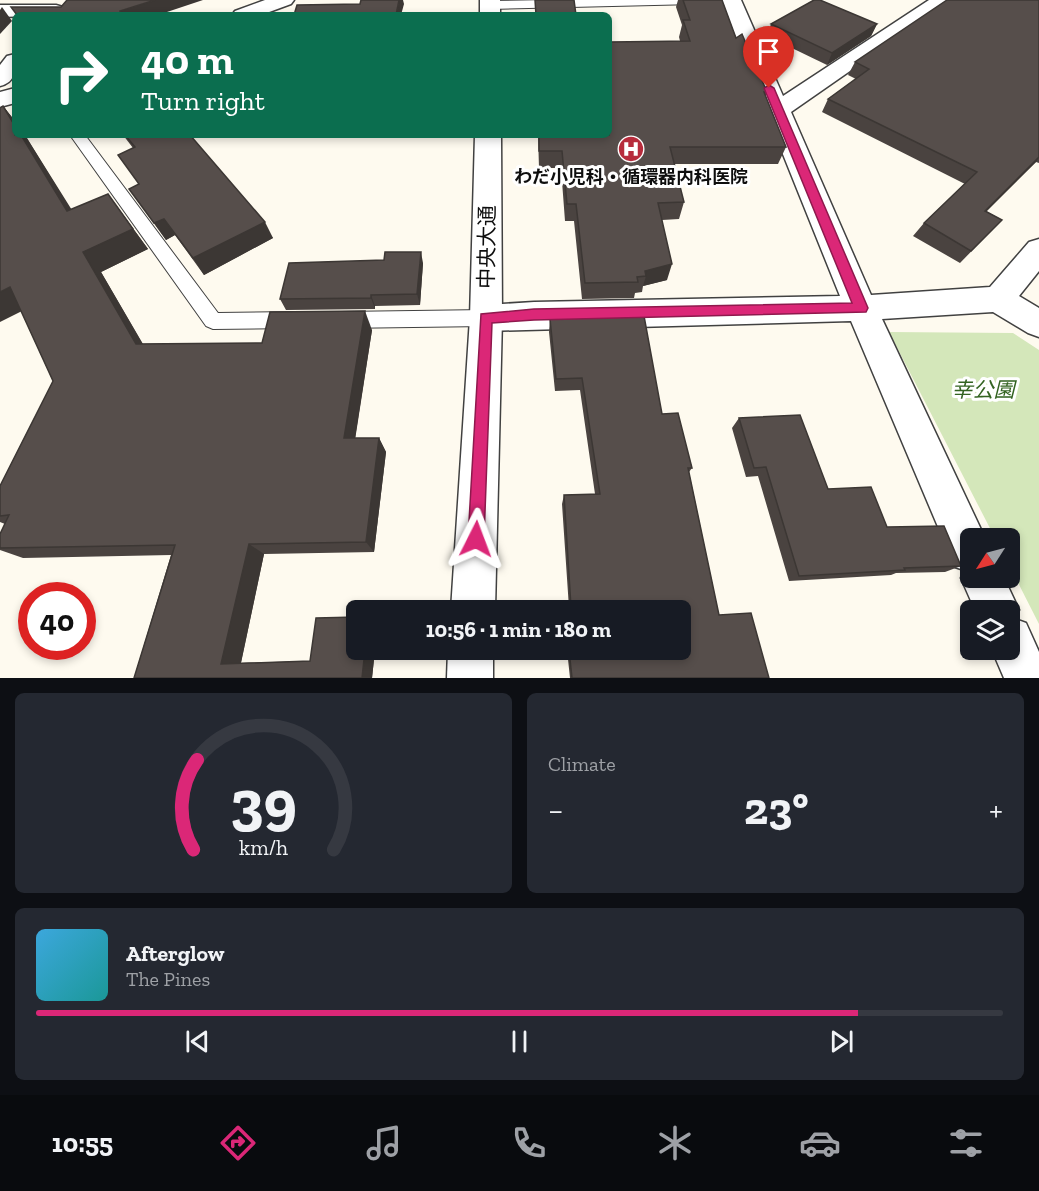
<!DOCTYPE html>
<meta charset="utf-8">
<style>
:root{--surface:#171b24;--page:#242831;--text:#f1f3f6;--muted:#9ea1a6;--line:#363941;--accent:#db2777}
body{margin:0;font-family:"Zilla Slab","Noto Sans JP",serif;background:var(--page);color:var(--text);height:100vh;display:flex;flex-direction:column;font-size:22px;white-space:nowrap}
*{box-sizing:border-box;margin:0}
p{font-size:20px;color:var(--muted)}
.icon{flex:none;width:33px;height:33px;fill:none;stroke:currentColor;stroke-width:2;stroke-linecap:round;stroke-linejoin:round}
.map{position:relative;height:678px;overflow:hidden}
.sheet{display:flex;flex-direction:column;gap:15px;padding:15px;background:#0d0f14;flex:1}
.sheet>*{flex:none}
.top-card{position:absolute;left:12px;top:12px;width:600px;height:126px;border-radius:9px;box-shadow:0 3px 9px #0003;background:#0b6e4f;color:#fff;overflow:hidden}
.needle{width:39px;rotate:234deg}
.tools{position:absolute;left:960px;top:528px;display:grid;gap:12px}
.tools a{display:grid;place-items:center;width:60px;height:60px;border-radius:9px;background:var(--surface);box-shadow:0 3px 9px #0003;font-size:30px}
.speed{position:absolute;left:18px;top:582px;display:flex;gap:12px;font-size:30px;font-weight:700;text-align:center}
.speed>*{display:grid;place-content:center;width:78px;height:78px;border-radius:50%;background:var(--surface);box-shadow:0 3px 9px #0003;line-height:1}
.speed .limit{border:9px solid #d22;background:#fff;color:#111}
.pin{position:absolute;display:grid;place-items:center;width:51px;height:51px;color:#fff;margin:-62px -26px;border-radius:50% 50% 50% 0;rotate:-45deg;box-shadow:0 0 6px #0007}
.pin .icon{rotate:45deg}
.me{position:absolute;width:66px;margin:-33px;rotate:3deg;stroke-linejoin:round;filter:drop-shadow(0 0 4px #0008)}
.turn{display:flex;align-items:center;gap:21px;height:126px;padding:0 30px;font-size:27px}
.turn .icon{width:78px;height:78px;stroke-width:2.5}
.turn b{display:block;font-size:42px;line-height:51px}
.big{font-size:45px;font-weight:800;line-height:1.1}
.sheet .card{flex:1;display:flex;flex-direction:column;justify-content:center;gap:9px;min-width:0;padding:0 21px;border-radius:9px;background:var(--page)}
.sheet .dial{align-items:center;gap:0}
.dial svg{height:156px;overflow:visible;fill:none;stroke:var(--line);stroke-width:7;stroke-linecap:round;text-anchor:middle}
.dial text{fill:var(--text);stroke:none}
.song{display:flex;align-items:center;gap:18px}
.cover{width:72px;height:72px;border-radius:9px;background:linear-gradient(135deg,hsl(200 70% 55%),hsl(180 70% 35%))}
.played{height:6px;border-radius:3px;background:linear-gradient(90deg,var(--accent) 85%,var(--line) 85%)}
.keys{display:flex;justify-content:space-around;direction:ltr}
.heat{display:flex;justify-content:space-between;align-items:center;font-size:33px;direction:ltr}
.sheet .tiles{flex:1;display:grid;gap:15px;grid-template-columns:1fr 1fr}
.card:last-child{grid-column:span 2}
.trip{position:absolute;left:346px;top:600px;width:345px;height:60px;border-radius:9px;background:var(--surface);box-shadow:0 3px 9px #0003;font-weight:800;line-height:60px;text-align:center}
.menu{display:flex;height:96px;justify-content:space-around;align-items:center;background:#090b0e;color:var(--muted)}
.menu .icon{width:42px;height:42px}
.menu .active{color:var(--accent)}
.menu b{font-size:27px;color:var(--text)}
.map>svg:first-child{display:block}
.green{fill:#d4e7ba}
.lines{fill:none;stroke-linecap:round;stroke-linejoin:round}
.service-casing{stroke:#414141;stroke-width:2}
.minor-casing{stroke:#414141;stroke-width:3}
.tertiary-casing{stroke:#414141;stroke-width:3}
.service{fill:#fff;fill-rule:evenodd}
.minor{fill:#fff;fill-rule:evenodd}
.tertiary{fill:#fff;fill-rule:evenodd}
.wall{fill:#4a4340}
.shaded-wall{fill:#3c3734}
.building{fill:#564e4b;stroke:#3c3734;stroke-width:1.5}
.route{fill:#db2777;stroke:#8e194d;stroke-width:1.5}
.labels{text-anchor:middle;stroke-width:6;stroke-linejoin:round;paint-order:stroke}
.far-poi-label{font-size:18px;font-weight:bold;fill:#0e0e0e;stroke:#fff}
.street-label{font-size:21px;fill:#0e0e0e;stroke:#fff}
.park-label{font-size:21px;font-style:italic;fill:#336321;stroke:#fff}
</style>
<div class="map">
<svg width="1039" height="678" viewBox="0 0 1039 678">
<rect width="100%" height="100%" fill="#fefaef"/>
<polygon class="green" points="889,332 1013,333 1039,350 1039,624 1010,567 1010,538 995,538"/>
<g class="lines">
<g class="service-casing">
<g id="service">
<polygon points="550,0 702,0 696,4 490,9 484,5 490,1"/>
<polygon points="70,135 85,135 218,313 294,312 301,315 304,320 301,325 294,328 213,329 206,326"/>
<polygon points="486,310 493,313 496,318 493,323 486,326 341,328 334,325 331,320 334,315 341,312"/>
</g>
</g>
<g class="minor-casing">
<g id="minor">
<polygon points="721,0 741,0 783,96 929,0 952,0 791,112 871,295 990,287 1029,242 1039,239 1039,271 1019,296 1039,308 1039,337 1028,333 993,312 882,319 985,538 970,538 970,578 1004,578 1019,610 1015,619 1026,623 1039,652 1039,678 1004,678 992,650 1010,650 1010,610 975,610 961,578 964,570 955,567 851,321 486,331 475,327 470,318 475,309 486,305 534,302 840,296"/>
<polygon points="0,5 56,5 63,7 66,11 63,15 0,17"/>
<path d="M15,54C15,69 17,82 0,86V65L7,56Z"/>
</g>
</g>
<g class="tertiary-casing">
<g id="tertiary">
<polygon points="265,0 294,0 291,4 261,15 232,15 235,11"/>
<rect x="480" y="0" width="20" height="15"/>
<polygon points="15,88 15,103 0,107 0,92"/>
<polygon points="475,135 501,135 502,318 495,610 451,610 470,318"/>
<polygon points="448,650 493,650 493,678 447,678"/>
</g>
</g>
<use href="#service" class="service"/>
<use href="#minor" class="minor"/>
<use href="#tertiary" class="tertiary"/>
</g>
<g class="wall">
<polygon points="678,0 722,0 736,38 767,92 765,97 786,147 778,164 674,164 684,202 679,219 662,220 667,280 643,286 642,292 635,293 634,298 582,299 574,221 565,221 561,168 539,168 538,135 609,135 680,41 679,37 682,25 676,7"/>
<polygon points="1039,0 1039,163 1036,162 986,211 1002,220 960,263 913,236 924,223 965,184 822,112 828,99 856,79 848,75 855,62"/>
<polygon points="771,24 877,24 871,36 827,65 767,36"/>
<polygon points="3,106 15,121 15,135 25,135 71,210 108,194 148,249 101,272 143,344 262,343 372,330 355,438 379,438 386,452 374,552 264,554 241,663 310,661 357,650 375,650 372,678 134,678 171,555 23,558 0,550 0,534 5,524 0,522 0,486 53,381 21,311"/>
<polygon points="123,135 190,135 273,238 204,275 175,235 166,240 129,189 139,184 133,148"/>
<polygon points="423,263 420,305 375,306 375,309 286,310 280,299"/>
<polygon points="550,319 662,414 692,468 689,472 719,615 769,678 570,678 567,650 681,650 681,610 564,610 565,608 569,608 562,504 564,495 595,494 580,390 555,391 549,332"/>
<polygon points="739,418 828,489 887,527 961,566 945,572 896,573 891,575 789,581 758,476 746,477 732,428"/>
</g>
<g class="shaded-wall">
<polygon points="155,0 203,0 158,15 121,15 120,11"/>
<polygon points="399,0 403,0 404,4 401,15 396,15"/>
<polygon points="2,7 12,21 0,34 0,10"/>
<polygon points="877,24 871,36 827,65 832,53"/>
<polygon points="3,106 15,121 15,126"/>
<polygon points="21,135 25,135 85,231 67,211"/>
<polygon points="1039,157 1036,162 974,224 985,211"/>
<polygon points="108,194 148,249 101,272 153,362 136,344 83,252"/>
<polygon points="164,219 175,235 166,240 154,223"/>
<polygon points="265,222 273,238 204,275 193,258"/>
<polygon points="421,252 423,263 420,305 417,294"/>
<polygon points="672,264 667,280 643,286 646,276 645,271"/>
<polygon points="10,287 32,306 0,322 0,292"/>
<polygon points="371,295 375,306 375,309 371,298"/>
<polygon points="365,311 372,330 353,453 344,438"/>
<polygon points="379,438 386,452 374,552 366,542"/>
<polygon points="249,544 264,554 240,667 221,664"/>
<polygon points="365,650 375,650 372,678 362,678"/>
</g>
<g class="building">
<polygon points="67,0 155,0 120,11 121,15 17,15 11,7 61,7"/>
<polygon points="361,0 399,0 396,15 294,15 297,5 360,4"/>
<polygon points="535,0 574,0 576,15 536,15"/>
<polygon points="683,0 722,0 736,38 742,34 767,92 764,92 786,147 670,147 684,202 658,203 672,264 645,271 646,276 637,277 638,282 585,283 576,204 567,204 562,151 539,151 539,135 609,135 609,42 690,41 683,20 690,20"/>
<polygon points="814,0 820,0 877,24 832,53 771,24"/>
<polygon points="947,0 1039,0 1039,157 985,211 1002,220 971,251 924,223 977,172 828,99 869,69 855,62"/>
<polygon points="3,106 15,126 15,135 21,135 67,211 108,194 133,229 83,252 136,344 262,343 270,312 365,311 344,438 379,438 366,542 249,544 221,664 310,661 316,618 357,617 357,650 365,650 362,678 134,678 175,545 0,548 0,534 9,515 0,516 0,486 53,381 10,287 0,292 0,108"/>
<polygon points="125,135 190,135 265,222 193,258 164,219 154,223 129,189 139,184 118,155 135,147"/>
<polygon points="385,252 421,252 417,294 371,295 371,298 280,299 289,263 384,260"/>
<polygon points="644,316 662,414 678,413 692,468 688,468 719,615 751,613 769,678 572,678 569,650 681,650 681,610 565,610 565,608 571,607 564,495 600,494 582,378 556,379 550,319"/>
<polygon points="800,415 828,489 871,487 887,527 944,526 961,566 904,568 905,570 799,576 766,467 754,468 739,418"/>
</g>
<polygon class="route" points="769,85 774,88 868,308 866,312 534,320 492,323 484,539 482,545 476,548 470,545 468,539 481,314 534,309 852,303 764,88"/>
<defs>
<g id="hospital-disc" transform="scale(1.35)"><circle r="9.5" fill="#b72c3c" stroke="#fff"/><path d="M-5-5h3v3.5h4V-5h3V5h-3V1.5h-4V5h-3Z" fill="#fff"/></g>
</defs>
<g fill-rule="evenodd">
<use href="#hospital-disc" x="631" y="149"/>
</g>
<g class="labels">
<g class="far-poi-label">
<text x="631" y="183">わだ小児科・循環器内科医院</text>
</g>
<g class="street-label">
<text transform="translate(487 247) rotate(-89)" y="7">中央大通</text>
</g>
<g class="park-label">
<text x="983" y="397">幸公園</text>
</g>
</g>
</svg>
<div class="tools">
<a><svg class="needle" viewBox="-14 -14 28 28"><path d="M0-13l5 13h-10z" fill="#e53935"/><path d="M0 13l5-13h-10z" fill="#9ea1a6"/></svg></a>
<a><svg class="icon" aria-label="layers" viewBox="0 0 24 24"><path d="M12 4l9 5-9 5-9-5zM3 14l9 5 9-5"/></svg></a>
</div>
<div class="speed"><div class="limit">40</div></div>
<div class="pin" style="left:769px;top:88px;background:#d93025"><svg class="icon" aria-label="arrive" viewBox="0 0 24 24"><path d="M6 21V4h12l-3 4 3 4H6"/></svg></div>
<svg class="me" style="left:476px;top:539px" viewBox="-20 -20 40 40"><path d="M0-17L14 15 0 8-14 15z" fill="#db2777" stroke="#fff" stroke-width="4"/></svg>
<div class="trip">10:56 · 1 min · 180 m</div>
<div class="top-card">
<div class="turn"><svg class="icon" aria-label="right" viewBox="0 0 24 24"><path d="M7 20v-9h11M14 6l5 5-5 5"/></svg><div><b>40 m</b>Turn right</div></div>
</div>
</div>
<section class="sheet">
<div class="tiles">
<div class="card dial"><svg viewBox="0 0 100 80">
<path d="M14 69A42 42 0 1 1 86 69"/>
<path d="M14 69A42 42 0 0 1 16 23" stroke="#db2777"/>
<text x="50" y="56" font-size="32" font-weight="700">39</text>
<text x="50" y="72" font-size="11">km/h</text>
</svg></div>
<div class="card"><p>Climate</p>
<div class="heat"><a>−</a><b class="big">23°</b><a>+</a></div>
</div>
<div class="card">
<div class="song"><i class="cover"></i><div><b>Afterglow</b><p>The Pines</p></div></div>
<div class="played"></div>
<div class="keys"><svg class="icon" aria-label="previous" viewBox="0 0 24 24"><path d="M18 5L8 12l10 7zM5 5v14"/></svg><svg class="icon" aria-label="pause" viewBox="0 0 24 24"><path d="M8 5v14M16 5v14"/></svg><svg class="icon" aria-label="next" viewBox="0 0 24 24"><path d="M6 5l10 7-10 7zM19 5v14"/></svg></div>
</div>
</div>
</section>
<nav class="menu">
<b>10:55</b>
<svg class="icon active" aria-label="directions" viewBox="0 0 24 24"><path d="M12 3l9 9-9 9-9-9zM9 14v-3h6M13 9l2 2-2 2"/></svg>
<svg class="icon" aria-label="music" viewBox="0 0 24 24"><path d="M9 18V5l10-2v13"/><circle cx="6" cy="18" r="3"/><circle cx="16" cy="16" r="3"/></svg>
<svg class="icon" aria-label="phone" viewBox="0 0 24 24"><path d="M5 4h4l2 5-3 2q2 4 5 5l2-3 5 2v4C11 20 4 13 5 4z"/></svg>
<svg class="icon" aria-label="climate" viewBox="0 0 24 24"><path d="M12 3v18M4 7l16 10M4 17L20 7"/></svg>
<svg class="icon" aria-label="car" viewBox="0 0 24 24"><path d="M5 17H2v-5l4-1 3-4h7l3 4 3 1v5h-3M9 17h6M6 11h13"/><circle cx="7" cy="17" r="2"/><circle cx="17" cy="17" r="2"/></svg>
<svg class="icon" aria-label="filters" viewBox="0 0 24 24"><path d="M4 7h16M4 17h16"/><circle cx="9" cy="7" r="2"/><circle cx="15" cy="17" r="2"/></svg>
</nav>
